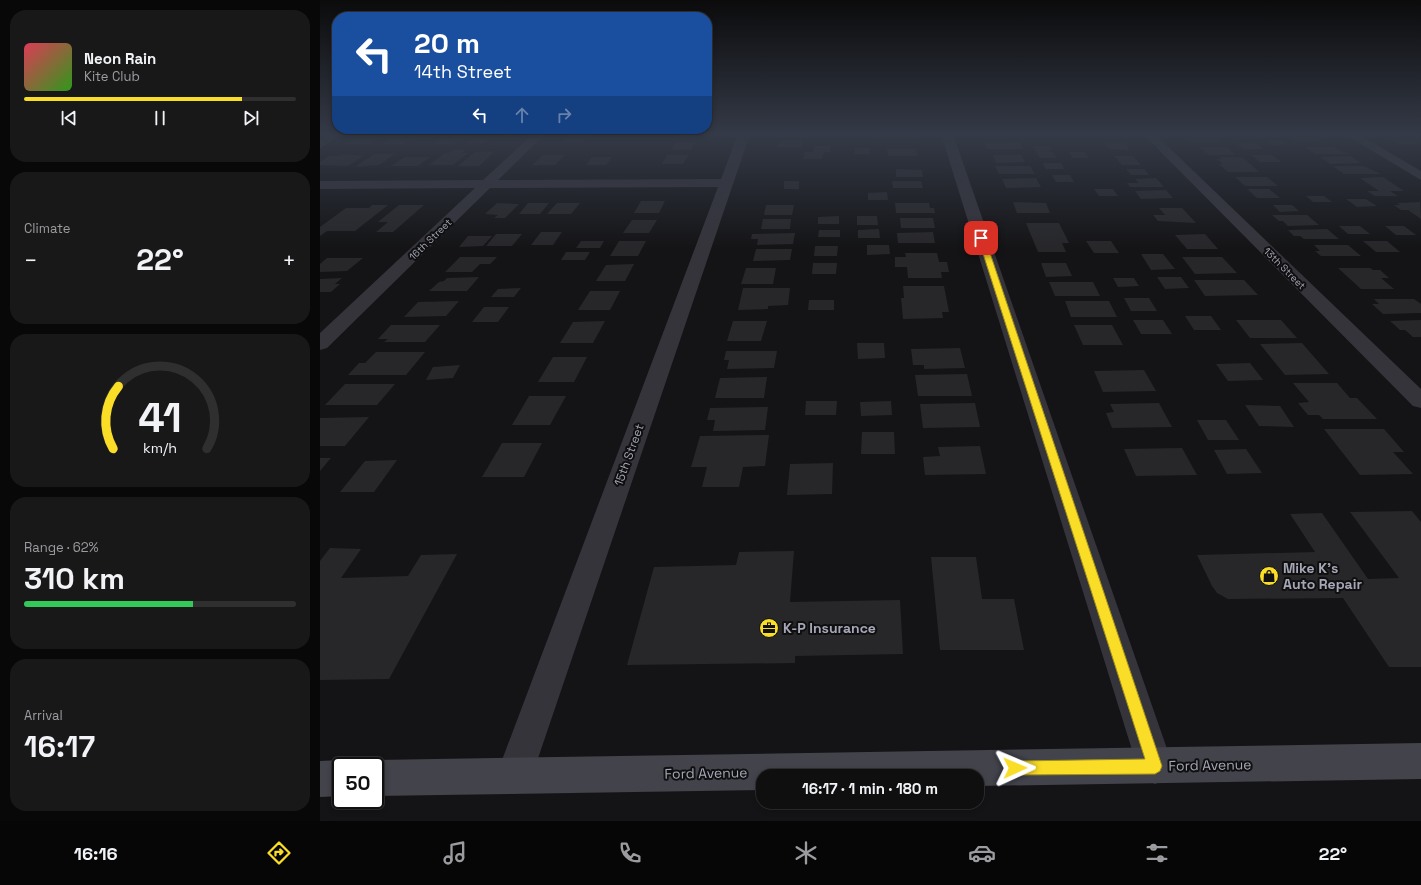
<!DOCTYPE html>
<meta charset="utf-8">
<style>
:root{--surface:#0f0f10;--page:#181819;--text:#f1f3f6;--muted:#9b9c9f;--line:#2f2f30;--accent:#fadd27}
body{margin:0;font-family:"Space Grotesk",sans-serif;background:var(--page);color:var(--text);height:100vh;display:flex;flex-direction:column;font-size:15px;white-space:nowrap}
*{box-sizing:border-box;margin:0}
p{font-size:13px;color:var(--muted)}
.icon{flex:none;width:22px;height:22px;fill:none;stroke:currentColor;stroke-width:2;stroke-linecap:round;stroke-linejoin:round}
.map{position:relative;flex:1;overflow:hidden}
.drawer{display:flex;flex-direction:column;gap:10px;padding:10px;background:#080809;width:320px}
.drawer>*{flex:none}
.top-card{position:absolute;left:12px;top:12px;width:380px;height:122px;border-radius:16px;box-shadow:0 2px 6px #0003,0 0 0 1px var(--line);background:#1a4fa0;color:#fff;overflow:hidden}
.speed{position:absolute;left:12px;top:757px;display:flex;gap:8px;font-size:20px;font-weight:700;text-align:center}
.speed>*{display:grid;place-content:center;width:52px;height:52px;border-radius:50%;background:var(--surface);box-shadow:0 2px 6px #0003,0 0 0 1px var(--line);line-height:1}
.speed .limit{border:2px solid #111;border-radius:6px;background:#fff;color:#111}
.pin{position:absolute;display:grid;place-items:center;width:34px;height:34px;color:#fff;margin:-17px;border-radius:8px;box-shadow:0 2px 6px #0006}
.me{position:absolute;width:44px;margin:-22px;rotate:89deg;stroke-linejoin:round;filter:drop-shadow(0 0 3px #0008)}
.turn{display:flex;align-items:center;gap:14px;height:84px;padding:0 16px;font-size:18px}
.turn .icon{width:52px;height:52px;stroke-width:2.5}
.turn b{display:block;font-size:28px;line-height:34px}
.lanes{display:flex;align-items:center;height:38px;padding:0 16px;background:#0003;justify-content:center;gap:20px;direction:ltr}
.lanes .off{opacity:.35}
.big{font-size:30px;font-weight:800;line-height:1.1}
.drawer .card{flex:1;display:flex;flex-direction:column;justify-content:center;gap:6px;min-width:0;padding:0 14px;border-radius:16px;background:var(--page)}
.drawer .dial{align-items:center;gap:0}
.dial svg{height:104px;overflow:visible;fill:none;stroke:var(--line);stroke-width:7;stroke-linecap:round;text-anchor:middle}
.dial text{fill:var(--text);stroke:none}
.song{display:flex;align-items:center;gap:12px}
.cover{width:48px;height:48px;border-radius:6px;background:linear-gradient(135deg,hsl(350 70% 55%),hsl(110 70% 35%))}
.played{height:4px;border-radius:2px;background:linear-gradient(90deg,var(--accent) 80%,var(--line) 80%)}
.keys{display:flex;justify-content:space-around;direction:ltr}
.heat{display:flex;justify-content:space-between;align-items:center;font-size:22px;direction:ltr}
.charge{height:6px;border-radius:3px;background:linear-gradient(90deg,#34c759 62%,var(--line) 0)}
.trip{position:absolute;left:436px;top:769px;width:228px;height:40px;border-radius:16px;background:var(--surface);box-shadow:0 2px 6px #0003,0 0 0 1px var(--line);font-weight:800;line-height:40px;text-align:center}
.tabs{display:flex;height:64px;justify-content:space-around;align-items:center;background:#060606;color:var(--muted)}
.tabs .icon{width:28px;height:28px}
.tabs .on{color:var(--accent)}
.tabs b{font-size:18px;color:var(--text)}
main{display:flex;flex:1;min-height:0}
.map>svg:first-child{display:block}
.building{fill:#27272a}
.lines{fill:none;stroke-linecap:round;stroke-linejoin:round}
.minor{fill:#35343b;fill-rule:evenodd}
.secondary{fill:#42434b;fill-rule:evenodd}
.route{fill:#fadd27;stroke:#a29019}
.labels{text-anchor:middle;stroke-width:4;stroke-linejoin:round;paint-order:stroke}
.far-street-label{font-size:10px;fill:#a5a7b7;stroke:#0f0f10}
.street-label{font-size:12px;fill:#a5a7b7;stroke:#0f0f10}
.near-poi-label{font-size:14px;font-weight:bold;fill:#a5a7b7;stroke:#0f0f10;text-anchor:start}
.near-street-label{font-size:14px;fill:#a5a7b7;stroke:#0f0f10}
</style>
<main>
<section class="drawer">
<div class="card">
<div class="song"><i class="cover"></i><div><b>Neon Rain</b><p>Kite Club</p></div></div>
<div class="played"></div>
<div class="keys"><svg class="icon" aria-label="previous" viewBox="0 0 24 24"><path d="M18 5L8 12l10 7zM5 5v14"/></svg><svg class="icon" aria-label="pause" viewBox="0 0 24 24"><path d="M8 5v14M16 5v14"/></svg><svg class="icon" aria-label="next" viewBox="0 0 24 24"><path d="M6 5l10 7-10 7zM19 5v14"/></svg></div>
</div>
<div class="card"><p>Climate</p>
<div class="heat"><a>−</a><b class="big">22°</b><a>+</a></div>
</div>
<div class="card dial"><svg viewBox="0 0 100 80">
<path d="M14 69A42 42 0 1 1 86 69"/>
<path d="M14 69A42 42 0 0 1 18 21" stroke="#fadd27"/>
<text x="50" y="56" font-size="32" font-weight="700">41</text>
<text x="50" y="72" font-size="11">km/h</text>
</svg></div>
<div class="card"><p>Range · 62%</p><b class="big">310 km</b><div class="charge"></div></div>
<div class="card"><p>Arrival</p><b class="big">16:17</b></div>
</section>
<div class="map">
<svg width="1101" height="821" viewBox="0 0 1101 821">
<rect width="100%" height="100%" fill="#141416"/>
<g class="building">
<polygon points="252,134 270,134 263,142 244,142"/>
<polygon points="360,134 380,134 378,137 358,137"/>
<polygon points="460,134 484,134 483,138 459,138"/>
<polygon points="557,134 592,134 593,138 557,138"/>
<polygon points="769,134 796,134 798,137 771,137"/>
<polygon points="907,134 924,134 930,139 912,139"/>
<polygon points="970,134 990,134 1002,141 981,142 969,137 975,137"/>
<polygon points="869,136 894,136 901,142 875,142 868,141 864,138 870,138"/>
<polygon points="38,137 61,137 50,144 26,144"/>
<polygon points="141,137 133,144 114,144 123,138"/>
<polygon points="155,137 171,137 164,143 148,143"/>
<polygon points="1097,137 1101,140 1101,144 1079,144 1068,138"/>
<polygon points="72,138 92,138 84,144 63,144"/>
<polygon points="945,140 962,140 968,144 951,145"/>
<polygon points="376,141 371,150 351,150 356,142"/>
<polygon points="459,141 482,141 481,147 457,147"/>
<polygon points="699,142 703,149 667,149 665,143"/>
<polygon points="785,143 805,143 810,150 789,149"/>
<polygon points="917,143 936,143 944,149 924,149"/>
<polygon points="494,146 510,146 510,152 504,152 502,159 483,159 485,152 493,152"/>
<polygon points="713,146 729,146 732,151 716,152"/>
<polygon points="879,147 907,147 916,155 889,155"/>
<polygon points="985,147 1013,147 1028,154 995,154"/>
<rect x="535" y="148" width="15" height="6"/>
<polygon points="567,149 596,149 597,156 568,156"/>
<polygon points="133,150 145,150 142,153 148,153 133,165 109,165 125,153 129,153"/>
<polygon points="175,151 159,166 138,166 155,152"/>
<polygon points="716,152 733,152 737,158 720,158"/>
<polygon points="749,152 765,152 769,158 753,158"/>
<polygon points="22,154 44,156 28,166 0,165 0,162 9,156 18,156"/>
<polygon points="54,154 75,154 59,165 35,167"/>
<polygon points="223,155 245,155 235,165 212,165"/>
<polygon points="347,155 368,155 363,164 342,164"/>
<polygon points="673,155 701,155 705,162 676,163"/>
<polygon points="931,155 952,155 961,162 940,162"/>
<polygon points="794,156 813,156 821,165 802,165"/>
<polygon points="1030,156 1041,163 1010,164 1000,157"/>
<polygon points="85,157 110,157 98,166 71,166"/>
<polygon points="272,157 292,157 286,165 266,165"/>
<polygon points="900,157 922,157 939,172 908,172 899,164 903,164 897,159 901,159"/>
<polygon points="723,163 741,163 744,169 726,169"/>
<polygon points="675,166 710,166 715,174 679,174"/>
<polygon points="1013,166 1043,166 1061,174 1024,174"/>
<polygon points="576,169 602,170 603,177 576,177"/>
<polygon points="806,169 824,169 829,175 811,175"/>
<polygon points="732,175 750,175 754,182 736,182"/>
<polygon points="915,177 947,177 958,186 925,186"/>
<polygon points="1063,177 1084,191 1070,191 1078,196 1055,196 1047,191 1059,191 1040,178"/>
<polygon points="716,178 721,187 686,188 682,179"/>
<polygon points="836,178 844,187 810,187 807,183 819,183 815,179"/>
<rect x="464" y="181" width="15" height="8"/>
<polygon points="572,181 601,181 603,188 573,188"/>
<polygon points="774,189 793,189 798,196 779,196"/>
<polygon points="927,189 949,189 960,198 937,198"/>
<polygon points="846,190 853,198 821,199 815,191"/>
<polygon points="567,192 568,200 548,200 548,193"/>
<polygon points="986,196 1004,196 1012,202 993,202"/>
<polygon points="1026,199 1046,199 1057,206 1037,207"/>
<polygon points="321,201 345,201 339,213 314,213"/>
<polygon points="693,202 726,203 730,213 697,213"/>
<polygon points="1100,202 1101,219 1088,210 1081,210 1074,205 1080,205 1077,203"/>
<polygon points="177,203 199,204 185,218 174,218 178,215 165,214"/>
<polygon points="208,203 229,203 220,214 199,214"/>
<polygon points="237,203 260,203 251,214 227,214"/>
<polygon points="575,203 609,203 610,208 614,208 615,213 576,213"/>
<polygon points="52,205 68,205 35,231 7,231 0,236 0,227 26,208 49,208"/>
<polygon points="79,205 104,205 73,232 56,232 68,222 58,222"/>
<polygon points="446,205 474,205 472,215 444,215"/>
<polygon points="953,205 972,205 979,211 960,212"/>
<polygon points="839,208 862,208 876,223 838,221 833,215 845,215"/>
<polygon points="952,215 987,215 999,225 968,226 963,221 959,221"/>
<polygon points="519,216 519,224 498,224 498,217"/>
<polygon points="537,216 557,216 558,225 537,225"/>
<polygon points="580,218 613,218 615,228 581,228"/>
<polygon points="443,219 471,219 470,229 441,229"/>
<polygon points="312,220 337,220 329,233 303,233"/>
<polygon points="706,223 739,223 749,243 742,243 746,252 718,252"/>
<polygon points="1019,226 1040,226 1050,234 1028,234"/>
<polygon points="1065,226 1084,226 1096,235 1076,235"/>
<polygon points="559,229 560,238 538,238 538,230"/>
<polygon points="1007,229 1019,239 984,239 980,236 974,236 968,230"/>
<polygon points="499,230 520,230 520,237 498,237"/>
<polygon points="221,232 242,232 233,245 211,245"/>
<polygon points="613,232 615,243 578,243 577,233"/>
<polygon points="475,233 473,244 437,245 438,239 431,239 432,234"/>
<polygon points="176,234 202,234 192,246 166,246"/>
<polygon points="885,234 898,249 867,249 855,235"/>
<polygon points="148,236 172,236 163,246 139,247"/>
<polygon points="261,241 284,241 280,248 256,248"/>
<polygon points="299,241 326,241 318,256 290,256"/>
<polygon points="766,241 791,241 799,253 774,253"/>
<polygon points="1043,241 1067,241 1080,252 1056,252"/>
<polygon points="547,245 569,245 570,254 547,255"/>
<polygon points="994,245 1028,245 1041,256 1001,256 995,251 1000,251"/>
<polygon points="495,246 518,246 517,256 494,256"/>
<polygon points="436,249 472,249 470,260 433,261"/>
<polygon points="246,252 270,252 265,260 241,260"/>
<polygon points="585,253 617,253 619,262 627,262 629,272 621,272 622,278 588,278 587,267 575,267 575,257 586,257"/>
<polygon points="821,254 843,254 855,269 831,270"/>
<polygon points="140,257 177,257 170,264 160,264 152,272 125,272"/>
<polygon points="862,257 902,257 917,273 875,274"/>
<polygon points="7,258 43,258 27,271 0,272 0,264"/>
<polygon points="493,263 517,263 516,274 492,274"/>
<polygon points="721,263 746,263 752,276 726,277"/>
<polygon points="314,264 305,281 276,281 286,265"/>
<polygon points="426,268 456,268 453,284 421,284"/>
<polygon points="1018,268 1050,268 1053,270 1060,270 1069,278 1061,278 1074,289 1041,289"/>
<polygon points="159,277 147,291 109,291 119,282 124,281 127,278"/>
<polygon points="837,277 861,277 869,288 845,289"/>
<polygon points="22,278 15,284 20,284 11,292 0,292 0,279"/>
<polygon points="793,278 814,278 819,286 798,287"/>
<polygon points="874,280 924,280 938,295 885,296"/>
<polygon points="729,282 773,282 780,296 735,296"/>
<polygon points="583,286 624,286 629,312 622,312 623,318 583,319 581,298 584,298"/>
<polygon points="201,288 194,297 171,297 178,289"/>
<polygon points="423,288 470,288 468,305 448,306 448,309 418,310"/>
<polygon points="270,291 300,291 290,310 258,310"/>
<polygon points="804,298 829,298 837,311 811,311"/>
<polygon points="1054,299 1094,299 1101,304 1101,313 1063,314 1052,304 1059,304"/>
<polygon points="489,300 514,300 514,310 488,310"/>
<polygon points="139,301 126,316 84,317 98,302"/>
<polygon points="745,301 789,301 797,317 751,317"/>
<polygon points="164,307 189,307 178,322 152,322"/>
<polygon points="865,316 891,316 901,330 874,330"/>
<polygon points="813,320 843,320 852,334 821,334"/>
<polygon points="916,320 961,320 977,338 930,338"/>
<polygon points="1101,320 1101,337 1093,337 1085,330 1080,330 1070,321"/>
<polygon points="285,321 273,343 240,343 253,322"/>
<polygon points="413,321 447,321 441,341 407,341"/>
<polygon points="71,325 120,325 105,342 64,342 68,339 58,339"/>
<polygon points="754,325 792,325 803,345 763,345"/>
<polygon points="537,343 564,343 565,358 538,359"/>
<polygon points="982,343 1009,374 965,375 940,344"/>
<polygon points="640,348 645,368 604,369 604,365 593,365 591,349"/>
<polygon points="406,351 457,351 454,368 407,369 409,360 404,360"/>
<polygon points="56,352 105,352 86,375 28,375 39,363 45,363"/>
<polygon points="233,357 267,357 254,382 218,382"/>
<polygon points="930,363 943,380 908,381 896,364"/>
<polygon points="140,365 133,378 106,380 113,367"/>
<polygon points="824,370 836,391 783,392 774,371"/>
<polygon points="647,374 652,396 598,396 595,375"/>
<polygon points="447,377 444,398 395,398 400,378"/>
<polygon points="973,383 1017,383 1030,398 1037,398 1057,419 1003,419 999,415 988,415 978,403 989,402"/>
<polygon points="25,384 75,384 57,405 5,405"/>
<polygon points="209,396 246,396 230,425 192,425"/>
<polygon points="486,401 517,401 516,415 485,415"/>
<polygon points="571,401 572,415 541,416 540,402"/>
<polygon points="655,403 660,427 603,428 600,404"/>
<polygon points="839,403 852,427 792,428 786,413 794,412 790,404"/>
<polygon points="925,405 960,406 974,427 939,426"/>
<polygon points="448,407 445,430 393,431 395,420 387,420 390,408"/>
<polygon points="49,417 25,446 0,446 0,418"/>
<polygon points="877,420 906,420 919,440 888,440"/>
<polygon points="1004,429 1064,429 1084,452 1073,452 1093,474 1040,475"/>
<polygon points="542,432 574,432 575,454 541,454"/>
<polygon points="449,435 445,466 423,467 419,487 382,487 387,467 371,467 380,436"/>
<polygon points="182,443 222,443 204,477 162,477"/>
<polygon points="660,446 666,474 605,475 603,457 620,456 618,447"/>
<polygon points="862,448 877,475 816,476 804,449"/>
<polygon points="926,449 942,473 907,474 894,450"/>
<polygon points="0,458 11,458 0,471"/>
<polygon points="77,460 54,492 20,492 45,461"/>
<polygon points="513,463 512,494 467,495 470,464"/>
<polygon points="1092,511 1101,522 1101,667 1069,667 1023,598 908,599 897,593 892,586 877,555 995,552 970,514 1002,513 1048,579 1079,578 1030,512"/>
<polygon points="10,548 41,549 21,578 88,576 101,555 137,554 69,679 0,680 0,561"/>
<polygon points="474,551 470,602 580,600 583,654 475,656 475,663 307,665 334,567 416,565 419,552"/>
<polygon points="611,557 656,557 662,599 694,599 704,650 620,650"/>
</g>
<g class="lines">
<g class="minor">
<polygon points="9,134 23,134 0,148 0,139"/>
<polygon points="213,134 225,134 178,180 401,179 418,134 430,134 212,776 207,789 194,794 181,789 176,776 398,187 170,188 7,348 0,350 0,333 155,188 0,189 0,181 163,180"/>
<polygon points="621,134 633,134 853,766 848,779 835,784 822,779 817,766"/>
<polygon points="823,134 835,134 1101,389 1101,408 1093,406"/>
<polygon points="1024,134 1038,134 1101,171 1101,180"/>
</g>
<g class="secondary">
<polygon points="1101,743 1101,779 657,786 657,776 443,776 443,790 55,796 55,766 42,766 55,760"/>
<polygon points="21,760 34,766 21,766 21,796 0,797 0,761"/>
</g>
</g>
<linearGradient id="sky" x2="0" y2="1"><stop stop-color="#0b0b0c"/><stop offset="0.54" stop-color="#343a47"/><stop offset="1" stop-color="#343a47" stop-opacity="0"/></linearGradient>
<rect width="1101" height="249" fill="url(#sky)"/>
<polygon class="route" points="661,236 665,238 842,766 840,771 835,774 695,775 690,773 688,768 690,763 695,761 825,759 658,238"/>
<defs>
<g id="shop-disc" transform="scale(1)"><circle r="9.5" fill="#fadd27" stroke="#0f0f10"/><path d="M-5-2.5h2.3a2.7 3.5 0 0 1 5.4 0H5L5.5 6h-11ZM-1.5-2.5h3a1.5 2.3 0 0 0-3 0Z" fill="#111"/></g>
<g id="office-disc" transform="scale(1)"><circle r="9.5" fill="#fadd27" stroke="#0f0f10"/><path d="M-6-3h4V-5.5h4V-3h4V5H-6ZM-1-4.5V-3h2v-1.5ZM-6 0V1H6V0Z" fill="#111"/></g>
</defs>
<g fill-rule="evenodd">
<use href="#shop-disc" x="949" y="576"/>
<use href="#office-disc" x="449" y="628"/>
</g>
<g class="labels">
<g class="far-street-label">
<text transform="translate(110 239) rotate(-44)" y="4">16th Street</text>
<text transform="translate(965 268) rotate(45)" y="4">13th Street</text>
</g>
<g class="street-label">
<text transform="translate(309 455) rotate(-70)" y="4">15th Street</text>
</g>
<g class="near-poi-label">
<text x="963" y="573">Mike K's<tspan x="963" dy="16">Auto Repair</tspan></text>
<text x="463" y="633">K-P Insurance</text>
</g>
<g class="near-street-label">
<text transform="translate(890 765) rotate(-1)" y="5">Ford Avenue</text>
<text transform="translate(386 773) rotate(-1)" y="5">Ford Avenue</text>
</g>
</g>
</svg>
<div class="speed"><div class="limit">50</div></div>
<div class="pin" style="left:661px;top:238px;background:#d93025"><svg class="icon" aria-label="arrive" viewBox="0 0 24 24"><path d="M6 21V4h12l-3 4 3 4H6"/></svg></div>
<svg class="me" style="left:695px;top:768px" viewBox="-20 -20 40 40"><path d="M0-17L14 15 0 8-14 15z" fill="#fadd27" stroke="#fff" stroke-width="4"/></svg>
<div class="trip">16:17 · 1 min · 180 m</div>
<div class="top-card">
<div class="turn"><svg class="icon" aria-label="left" viewBox="0 0 24 24"><path d="M17 20v-9H6M10 6l-5 5 5 5"/></svg><div><b>20 m</b>14th Street</div></div>
<div class="lanes"><svg class="icon" aria-label="left" viewBox="0 0 24 24"><path d="M17 20v-9H6M10 6l-5 5 5 5"/></svg><svg class="icon off" aria-label="ahead" viewBox="0 0 24 24"><path d="M12 20V5M6 11l6-6 6 6"/></svg><svg class="icon off" aria-label="right" viewBox="0 0 24 24"><path d="M7 20v-9h11M14 6l5 5-5 5"/></svg></div>
</div>
</div>
</main>
<nav class="tabs">
<b>16:16</b>
<svg class="icon on" aria-label="directions" viewBox="0 0 24 24"><path d="M12 3l9 9-9 9-9-9zM9 14v-3h6M13 9l2 2-2 2"/></svg>
<svg class="icon" aria-label="music" viewBox="0 0 24 24"><path d="M9 18V5l10-2v13"/><circle cx="6" cy="18" r="3"/><circle cx="16" cy="16" r="3"/></svg>
<svg class="icon" aria-label="phone" viewBox="0 0 24 24"><path d="M5 4h4l2 5-3 2q2 4 5 5l2-3 5 2v4C11 20 4 13 5 4z"/></svg>
<svg class="icon" aria-label="climate" viewBox="0 0 24 24"><path d="M12 3v18M4 7l16 10M4 17L20 7"/></svg>
<svg class="icon" aria-label="car" viewBox="0 0 24 24"><path d="M5 17H2v-5l4-1 3-4h7l3 4 3 1v5h-3M9 17h6M6 11h13"/><circle cx="7" cy="17" r="2"/><circle cx="17" cy="17" r="2"/></svg>
<svg class="icon" aria-label="filters" viewBox="0 0 24 24"><path d="M4 7h16M4 17h16"/><circle cx="9" cy="7" r="2"/><circle cx="15" cy="17" r="2"/></svg>
<b>22°</b>
</nav>
